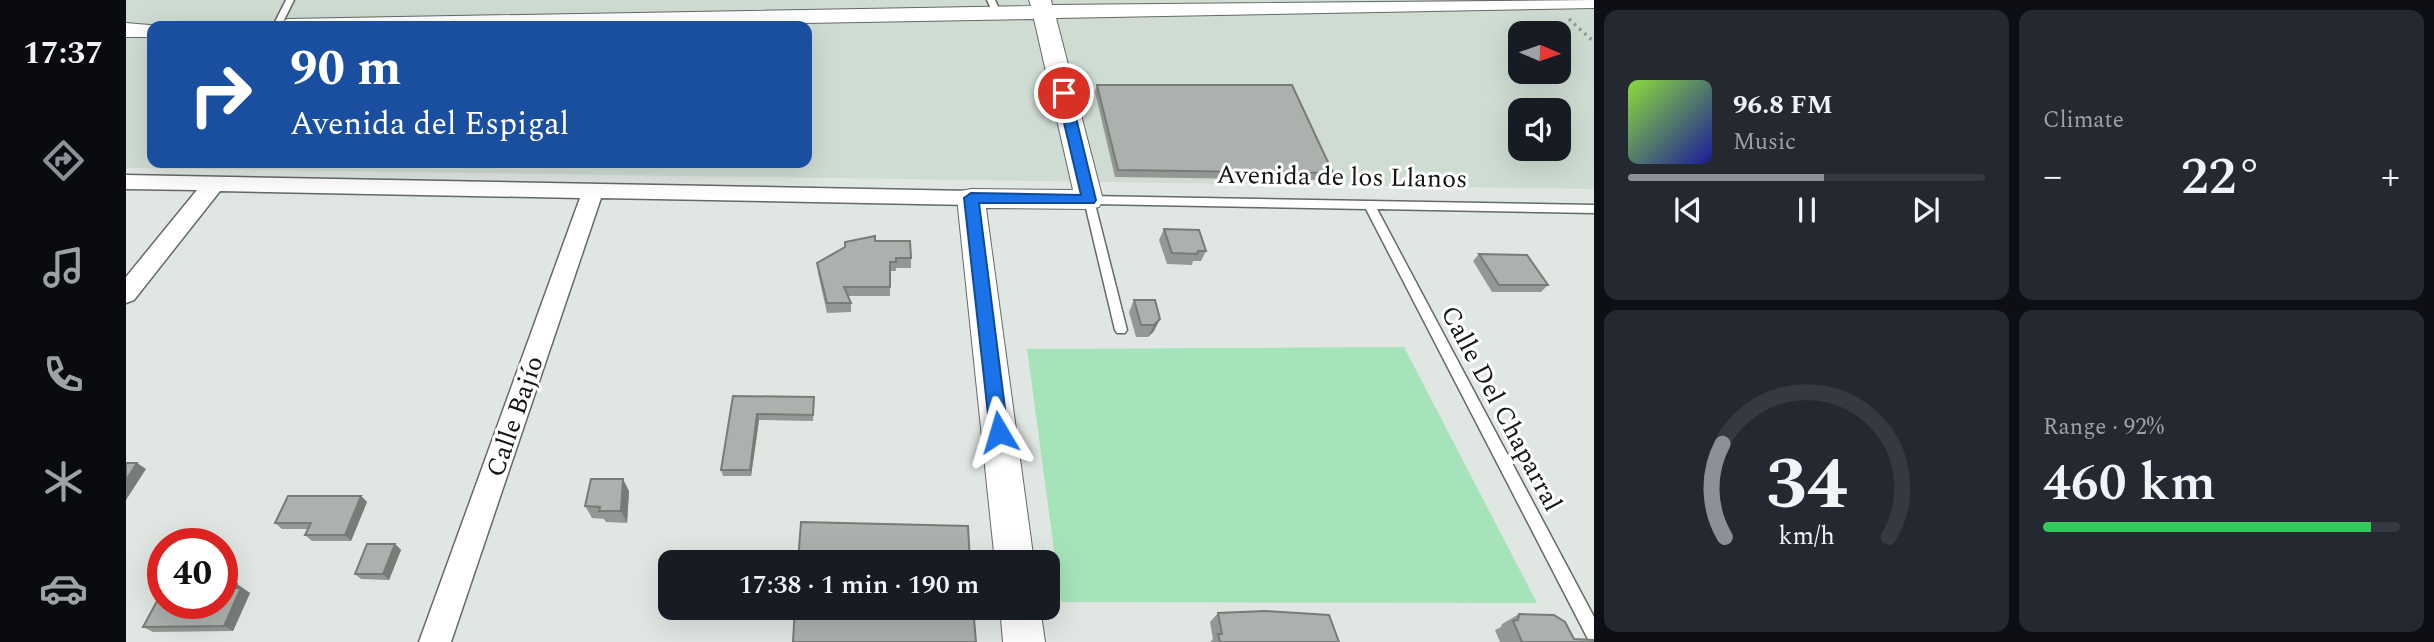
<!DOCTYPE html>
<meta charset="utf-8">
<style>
:root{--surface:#171b24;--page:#242831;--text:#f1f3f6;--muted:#9ea1a6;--line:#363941;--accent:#8c9099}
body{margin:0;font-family:Spectral,serif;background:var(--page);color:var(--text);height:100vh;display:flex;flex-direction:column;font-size:26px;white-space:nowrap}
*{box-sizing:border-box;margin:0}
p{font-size:23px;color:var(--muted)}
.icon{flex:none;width:38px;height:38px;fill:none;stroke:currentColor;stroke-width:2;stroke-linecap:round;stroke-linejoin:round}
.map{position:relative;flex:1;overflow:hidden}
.side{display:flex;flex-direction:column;gap:10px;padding:10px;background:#0d0f14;width:840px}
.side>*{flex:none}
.hud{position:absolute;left:21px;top:21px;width:665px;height:147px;border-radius:14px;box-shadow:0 7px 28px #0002;background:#1a4fa0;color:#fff;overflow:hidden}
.needle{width:46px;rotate:92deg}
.buttons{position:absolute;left:1382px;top:21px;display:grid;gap:14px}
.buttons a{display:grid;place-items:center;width:63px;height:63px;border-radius:14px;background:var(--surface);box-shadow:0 7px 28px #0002;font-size:35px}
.speed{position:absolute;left:21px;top:528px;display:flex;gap:14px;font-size:35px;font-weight:700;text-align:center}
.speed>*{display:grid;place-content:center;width:91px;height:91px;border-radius:50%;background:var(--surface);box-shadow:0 7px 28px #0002;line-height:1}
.speed .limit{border:10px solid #d22;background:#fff;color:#111}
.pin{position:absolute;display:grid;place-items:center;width:60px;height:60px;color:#fff;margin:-30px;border:4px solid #fff;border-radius:50%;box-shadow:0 2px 7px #0007}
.me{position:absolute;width:77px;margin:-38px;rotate:353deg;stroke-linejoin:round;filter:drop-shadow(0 0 5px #0008)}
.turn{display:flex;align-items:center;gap:24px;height:147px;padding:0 28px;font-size:32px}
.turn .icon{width:91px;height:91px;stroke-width:2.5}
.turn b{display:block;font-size:49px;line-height:60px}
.big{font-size:52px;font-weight:600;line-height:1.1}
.side .tile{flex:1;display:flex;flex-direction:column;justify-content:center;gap:10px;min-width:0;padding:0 24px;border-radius:14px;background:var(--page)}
.side .dial{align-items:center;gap:0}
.dial svg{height:182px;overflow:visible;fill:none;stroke:var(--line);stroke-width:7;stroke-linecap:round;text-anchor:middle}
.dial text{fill:var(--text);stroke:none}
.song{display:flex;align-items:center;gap:21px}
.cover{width:84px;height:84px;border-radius:10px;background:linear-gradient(135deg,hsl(90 70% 55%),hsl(240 70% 35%))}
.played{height:7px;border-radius:4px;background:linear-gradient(90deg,var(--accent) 55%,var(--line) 55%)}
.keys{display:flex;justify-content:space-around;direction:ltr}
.heat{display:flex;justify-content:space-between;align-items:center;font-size:38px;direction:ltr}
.charge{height:10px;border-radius:5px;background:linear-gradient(90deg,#34c759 92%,var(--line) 0)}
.side .tiles{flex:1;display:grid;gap:10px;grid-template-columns:repeat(2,1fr)}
.trip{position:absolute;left:532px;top:550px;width:402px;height:70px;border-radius:14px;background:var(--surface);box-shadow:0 7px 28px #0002;font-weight:600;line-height:70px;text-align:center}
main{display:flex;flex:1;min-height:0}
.dock{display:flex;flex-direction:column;width:126px;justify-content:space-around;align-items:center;background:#090b0e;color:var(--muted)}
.dock .icon{width:49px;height:49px}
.dock .on{color:var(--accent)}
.dock b{font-size:32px;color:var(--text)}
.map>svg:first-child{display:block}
.built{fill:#cedcd2;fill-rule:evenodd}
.green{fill:#a7e3ba}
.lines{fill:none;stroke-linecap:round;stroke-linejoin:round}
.service-casing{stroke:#646a66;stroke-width:3}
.minor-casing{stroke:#646a66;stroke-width:3}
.tertiary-casing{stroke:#646a66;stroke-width:2}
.path{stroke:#929793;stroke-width:3.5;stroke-dasharray:2.5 4.5;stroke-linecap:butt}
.service{fill:#fff;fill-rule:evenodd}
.minor{fill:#fff;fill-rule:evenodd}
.tertiary{fill:#fff;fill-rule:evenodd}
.wall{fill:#939894}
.shaded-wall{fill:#787c78}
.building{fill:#abb1ac;stroke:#787c78;stroke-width:2}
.route{fill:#1a73e8;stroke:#114b97;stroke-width:2}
.labels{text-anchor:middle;stroke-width:6;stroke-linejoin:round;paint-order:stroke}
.street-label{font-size:26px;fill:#141614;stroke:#fff}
</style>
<main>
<nav class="dock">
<b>17:37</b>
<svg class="icon on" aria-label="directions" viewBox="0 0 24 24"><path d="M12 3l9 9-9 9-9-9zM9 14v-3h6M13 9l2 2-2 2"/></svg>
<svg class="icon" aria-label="music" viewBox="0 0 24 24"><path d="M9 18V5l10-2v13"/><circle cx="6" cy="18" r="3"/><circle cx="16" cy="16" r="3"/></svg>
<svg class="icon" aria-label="phone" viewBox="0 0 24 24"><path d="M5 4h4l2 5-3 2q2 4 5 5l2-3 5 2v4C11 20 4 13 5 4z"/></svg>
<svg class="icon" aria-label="climate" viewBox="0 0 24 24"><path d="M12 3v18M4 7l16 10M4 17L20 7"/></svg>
<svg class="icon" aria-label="car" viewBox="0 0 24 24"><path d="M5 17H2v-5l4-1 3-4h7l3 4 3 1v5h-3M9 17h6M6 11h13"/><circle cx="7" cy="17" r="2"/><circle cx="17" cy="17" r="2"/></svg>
</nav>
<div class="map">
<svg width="1468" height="642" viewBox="0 0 1468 642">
<rect width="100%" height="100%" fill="#e0e7e2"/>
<path class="built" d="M0,0H1468V189L0,168ZM26,26H681V163H26ZM1395,33H1433V72H1395ZM1395,110H1433V149H1395Z"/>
<polygon class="green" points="1278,347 1411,603 935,602 901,349"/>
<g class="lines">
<g class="service-casing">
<g id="service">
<polygon points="160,0 168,0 155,26 147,26"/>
<polygon points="861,0 869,0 875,13 874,15 868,15"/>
<polygon points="963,196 1468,205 1468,213 1251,209 1468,617 1468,641 1462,639 1240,209 969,204 1001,330 999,333 991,333 989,330 958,200"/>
</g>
</g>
<g class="minor-casing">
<polygon id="minor" points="0,175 845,191 853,193 856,198 853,203 845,205 475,198 325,642 293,642 454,198 94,191 8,300 0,303 0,277 71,190 0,189"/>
</g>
<g class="tertiary-casing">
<g id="tertiary">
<polygon points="903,0 925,0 926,5 1468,0 1468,8 930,18 977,200 973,207 963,209 860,208 908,562 869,562 831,198 835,191 845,189 947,190 908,19 508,26 150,26 161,19 905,6"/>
<polygon points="0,23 35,26 26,26 26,37 0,37"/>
<polygon points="874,607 914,607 919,642 877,642"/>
</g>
</g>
<polyline class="path" points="1443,19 1468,42"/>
<use href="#service" class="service"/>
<use href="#minor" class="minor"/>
<use href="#tertiary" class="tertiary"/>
</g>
<g class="wall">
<polygon points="971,85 1207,173 1203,180 989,177 969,92"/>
<polygon points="1038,229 1080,251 1075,261 1067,261 1066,265 1041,264 1033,240"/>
<polygon points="749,241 785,258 785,268 770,268 770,271 764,271 764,296 722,296 725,303 725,312 701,313 692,273 691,263"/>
<polygon points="1353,254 1422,285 1415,292 1366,292 1347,261"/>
<polygon points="1008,300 1029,300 1028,331 1022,337 1010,337 1003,312"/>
<polygon points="607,396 688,397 687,421 633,420 625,476 597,476 595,470"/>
<polygon points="503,491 501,523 480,522 478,519 466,518 459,506"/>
<polygon points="235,496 241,502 225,541 186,541 179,535 182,529 156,529 149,523"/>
<polygon points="269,544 275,550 263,580 235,579 229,574"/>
<polygon points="120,590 119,591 124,593 107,631 27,632 17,627"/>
<polygon points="1092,613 1213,642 1084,642 1087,639 1084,622"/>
<polygon points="1393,614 1448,639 1468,642 1374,642 1369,630 1375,627 1376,624"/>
</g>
<g class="shaded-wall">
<polygon points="1034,319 1028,331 1022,337 1028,325"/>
<polygon points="631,414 633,420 625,476 624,470"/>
<polygon points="11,463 20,469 0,500 0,480"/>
<polygon points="497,479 503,491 501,523 495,511"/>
<polygon points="235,496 241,502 225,541 219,535"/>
<polygon points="269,544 275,550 263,580 257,574"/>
<polygon points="111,584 124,593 107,631 98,626"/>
</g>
<g class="building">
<polygon points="971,85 1166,85 1207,173 992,170"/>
<polygon points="1038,229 1073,230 1080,251 1072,251 1071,254 1046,253"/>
<polygon points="749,236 749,241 784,241 785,258 770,258 770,262 764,262 764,287 718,287 725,303 701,303 691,263 719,247 719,242"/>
<polygon points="1353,254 1401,255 1422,285 1373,285"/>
<polygon points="1008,300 1029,300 1034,319 1028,325 1015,325"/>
<polygon points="607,396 688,397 687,415 631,414 624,470 595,470"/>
<polygon points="0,463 11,463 0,480"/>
<polygon points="465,479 497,479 495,511 473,511 474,507 459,506"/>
<polygon points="162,496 235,496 219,535 179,535 185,523 149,523"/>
<polygon points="675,522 842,526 844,562 672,562"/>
<polygon points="241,544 269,544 257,574 229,574"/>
<polygon points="96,584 111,584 110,588 115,588 98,626 17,627 37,590 37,604 96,604"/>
<polygon points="669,607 847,607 850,642 667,642"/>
<polygon points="1139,611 1203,615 1213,642 1094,642 1092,634 1096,634 1092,613"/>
<polygon points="1393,614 1428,615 1439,622 1448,639 1468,640 1468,642 1396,642 1387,621 1392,620"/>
</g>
<polygon class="route" points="938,89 944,93 970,200 968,203 853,203 882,432 873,439 864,432 838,198 845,193 955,195 931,93"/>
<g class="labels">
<g class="street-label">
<text transform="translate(1216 176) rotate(1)" y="9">Avenida de los Llanos</text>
<text transform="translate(1376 408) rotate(62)" y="9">Calle Del Chaparral</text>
<text transform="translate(388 416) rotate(-71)" y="9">Calle Bajío</text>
</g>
</g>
</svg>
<div class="buttons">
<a><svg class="needle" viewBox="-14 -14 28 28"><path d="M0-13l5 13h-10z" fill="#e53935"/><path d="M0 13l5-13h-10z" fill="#9ea1a6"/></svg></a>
<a><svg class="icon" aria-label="sound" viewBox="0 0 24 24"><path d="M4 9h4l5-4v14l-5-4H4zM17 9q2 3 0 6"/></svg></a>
</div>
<div class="speed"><div class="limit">40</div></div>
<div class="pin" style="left:938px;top:93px;background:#d93025"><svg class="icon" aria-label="arrive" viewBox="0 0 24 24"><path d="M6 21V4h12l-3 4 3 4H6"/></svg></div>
<svg class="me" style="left:873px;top:432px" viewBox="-20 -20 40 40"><path d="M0-17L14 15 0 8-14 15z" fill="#1a73e8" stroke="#fff" stroke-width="4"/></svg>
<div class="trip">17:38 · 1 min · 190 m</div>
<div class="hud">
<div class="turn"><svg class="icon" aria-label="right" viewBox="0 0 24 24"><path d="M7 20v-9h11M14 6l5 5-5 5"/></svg><div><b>90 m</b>Avenida del Espigal</div></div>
</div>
</div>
<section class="side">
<div class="tiles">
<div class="tile">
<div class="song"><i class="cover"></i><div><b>96.8 FM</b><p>Music</p></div></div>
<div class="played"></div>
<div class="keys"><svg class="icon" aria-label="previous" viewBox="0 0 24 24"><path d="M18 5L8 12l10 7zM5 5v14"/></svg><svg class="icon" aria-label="pause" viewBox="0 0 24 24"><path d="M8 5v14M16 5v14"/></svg><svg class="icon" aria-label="next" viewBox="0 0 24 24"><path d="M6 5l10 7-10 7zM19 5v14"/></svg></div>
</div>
<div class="tile"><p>Climate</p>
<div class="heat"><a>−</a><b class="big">22°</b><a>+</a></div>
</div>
<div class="tile dial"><svg viewBox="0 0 100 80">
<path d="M14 69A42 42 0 1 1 86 69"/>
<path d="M14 69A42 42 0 0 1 13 28" stroke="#8c9099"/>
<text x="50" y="56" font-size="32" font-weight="700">34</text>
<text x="50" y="72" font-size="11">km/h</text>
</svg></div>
<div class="tile"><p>Range · 92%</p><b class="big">460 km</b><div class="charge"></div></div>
</div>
</section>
</main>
